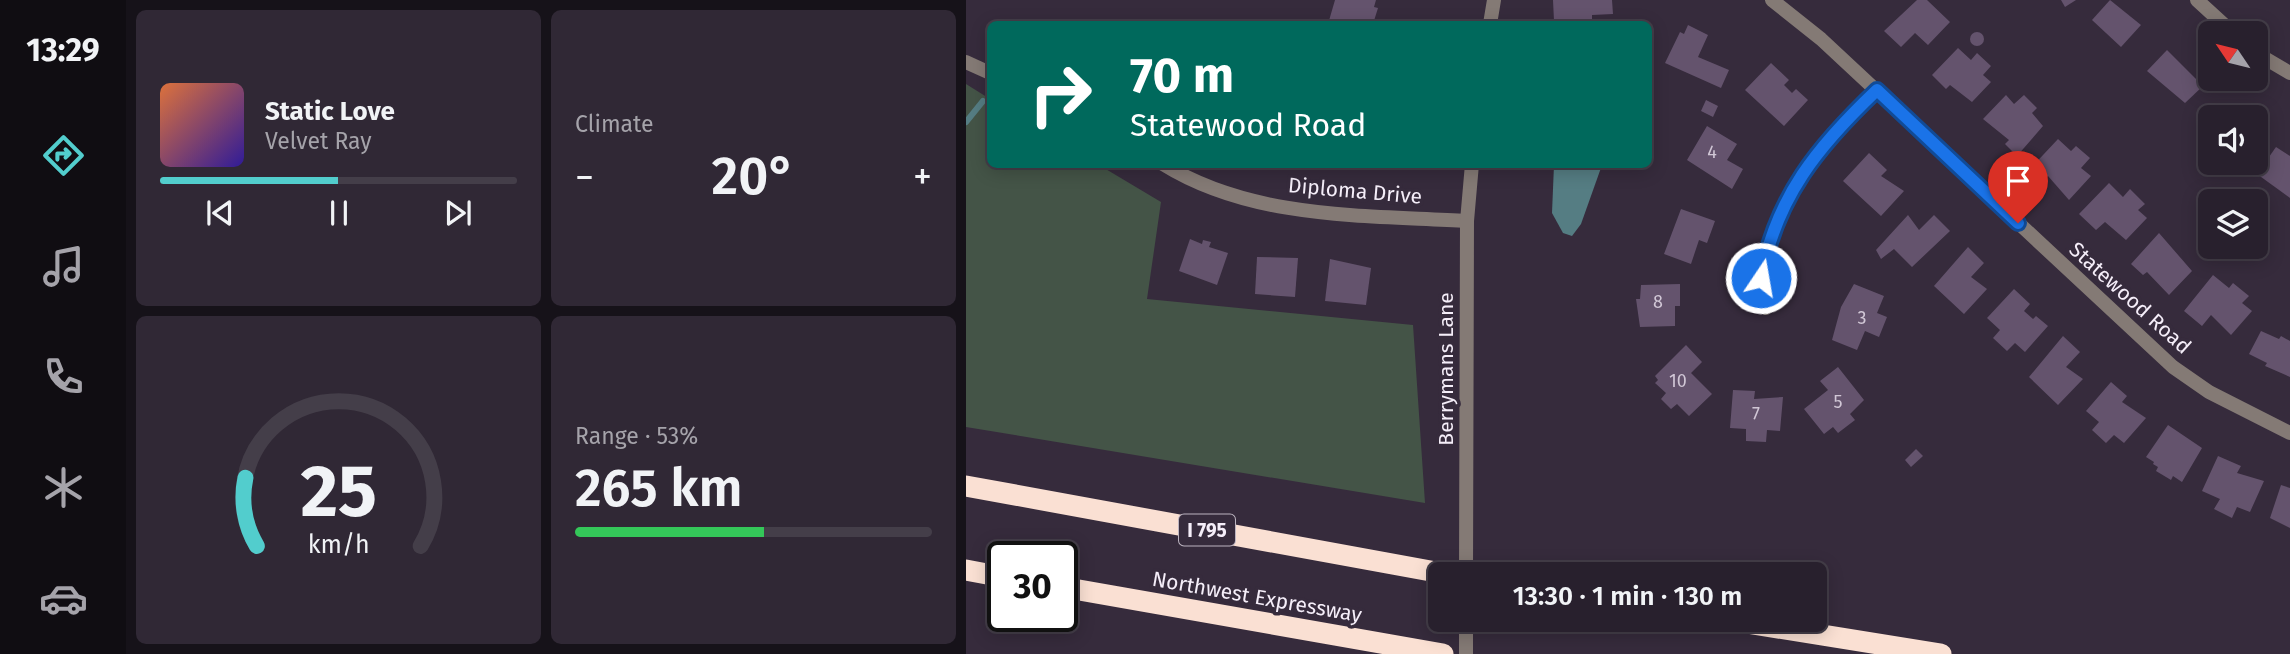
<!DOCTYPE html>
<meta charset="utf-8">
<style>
:root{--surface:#28202d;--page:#302835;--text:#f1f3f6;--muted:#a5a3aa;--line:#443e49;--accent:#52cdcd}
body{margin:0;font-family:"Fira Sans",sans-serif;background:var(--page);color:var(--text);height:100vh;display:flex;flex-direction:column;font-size:26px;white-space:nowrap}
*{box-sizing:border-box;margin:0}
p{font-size:23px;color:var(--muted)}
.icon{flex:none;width:38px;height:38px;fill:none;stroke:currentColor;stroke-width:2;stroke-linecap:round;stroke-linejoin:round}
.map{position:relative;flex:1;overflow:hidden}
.drawer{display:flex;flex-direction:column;gap:10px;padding:10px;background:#161219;width:840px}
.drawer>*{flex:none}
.banner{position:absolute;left:21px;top:21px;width:665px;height:147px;border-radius:10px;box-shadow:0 4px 18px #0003,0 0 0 2px var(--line);background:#00695c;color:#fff;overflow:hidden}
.needle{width:46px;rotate:305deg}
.tools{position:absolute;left:1232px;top:21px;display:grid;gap:14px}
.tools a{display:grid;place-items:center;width:70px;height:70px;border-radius:10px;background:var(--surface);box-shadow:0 4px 18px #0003,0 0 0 2px var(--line);font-size:35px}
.speed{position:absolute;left:21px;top:541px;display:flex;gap:14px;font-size:35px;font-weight:700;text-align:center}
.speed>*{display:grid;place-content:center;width:91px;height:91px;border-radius:50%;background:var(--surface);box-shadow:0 4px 18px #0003,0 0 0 2px var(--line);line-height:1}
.speed .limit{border:4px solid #111;border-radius:10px;background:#fff;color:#111}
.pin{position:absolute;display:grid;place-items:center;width:60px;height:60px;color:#fff;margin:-72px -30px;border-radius:50% 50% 50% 0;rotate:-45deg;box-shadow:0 0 7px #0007}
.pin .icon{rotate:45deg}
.me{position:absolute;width:77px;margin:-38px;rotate:12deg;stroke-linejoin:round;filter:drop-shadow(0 0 5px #0008)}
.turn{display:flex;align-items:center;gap:24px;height:147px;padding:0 28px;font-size:32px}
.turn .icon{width:91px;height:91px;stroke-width:2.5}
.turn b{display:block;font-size:49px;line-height:60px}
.big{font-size:52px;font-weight:600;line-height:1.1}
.drawer .widget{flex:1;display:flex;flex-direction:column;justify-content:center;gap:10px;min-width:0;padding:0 24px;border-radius:10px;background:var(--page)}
.drawer .dial{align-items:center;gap:0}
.dial svg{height:182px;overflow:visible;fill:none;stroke:var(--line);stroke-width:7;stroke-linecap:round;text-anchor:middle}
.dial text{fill:var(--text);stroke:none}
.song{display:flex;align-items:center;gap:21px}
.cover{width:84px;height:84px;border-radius:10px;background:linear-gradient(135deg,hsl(20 70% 55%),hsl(250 70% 35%))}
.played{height:7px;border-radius:4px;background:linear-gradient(90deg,var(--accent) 50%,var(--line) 50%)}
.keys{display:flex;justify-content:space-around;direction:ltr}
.heat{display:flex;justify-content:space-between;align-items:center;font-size:38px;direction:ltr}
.charge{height:10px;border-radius:5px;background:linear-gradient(90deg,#34c759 53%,var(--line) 0)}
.drawer .tiles{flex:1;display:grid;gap:10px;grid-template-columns:repeat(2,1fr)}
.trip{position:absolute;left:462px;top:562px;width:399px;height:70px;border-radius:10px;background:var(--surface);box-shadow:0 4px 18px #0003,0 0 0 2px var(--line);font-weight:600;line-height:70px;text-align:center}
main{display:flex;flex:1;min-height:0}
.tabs{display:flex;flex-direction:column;width:126px;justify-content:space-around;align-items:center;background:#100d12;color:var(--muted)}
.tabs .icon{width:49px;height:49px}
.tabs .selected{color:var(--accent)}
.tabs b{font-size:32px;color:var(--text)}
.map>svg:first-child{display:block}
.green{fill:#445447}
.water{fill:#557d83}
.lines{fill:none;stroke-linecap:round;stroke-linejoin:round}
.stream{stroke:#557d83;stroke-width:6}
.building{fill:#64536d}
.minor{stroke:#847a75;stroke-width:14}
.tertiary{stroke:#847a75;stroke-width:14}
.motorway{stroke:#fae0d3;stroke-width:21}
.route-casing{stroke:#114b97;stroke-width:18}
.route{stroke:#1a73e8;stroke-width:12}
.labels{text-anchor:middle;stroke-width:7;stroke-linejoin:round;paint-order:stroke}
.number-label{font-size:18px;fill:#d1c7d6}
.shield{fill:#362b3c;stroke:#bcb4c0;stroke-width:2}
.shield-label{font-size:19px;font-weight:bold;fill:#f5eef9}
.street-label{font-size:21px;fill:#f5eef9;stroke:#362b3c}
</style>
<main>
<nav class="tabs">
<b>13:29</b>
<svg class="icon selected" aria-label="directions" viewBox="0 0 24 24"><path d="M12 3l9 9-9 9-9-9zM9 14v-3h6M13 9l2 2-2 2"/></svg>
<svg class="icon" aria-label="music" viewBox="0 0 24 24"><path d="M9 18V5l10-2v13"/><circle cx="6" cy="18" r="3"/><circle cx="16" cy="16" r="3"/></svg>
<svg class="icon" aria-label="phone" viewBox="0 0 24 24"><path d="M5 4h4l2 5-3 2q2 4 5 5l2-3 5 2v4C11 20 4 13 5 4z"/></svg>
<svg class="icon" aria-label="climate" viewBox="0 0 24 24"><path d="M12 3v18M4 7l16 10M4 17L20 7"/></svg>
<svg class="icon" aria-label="car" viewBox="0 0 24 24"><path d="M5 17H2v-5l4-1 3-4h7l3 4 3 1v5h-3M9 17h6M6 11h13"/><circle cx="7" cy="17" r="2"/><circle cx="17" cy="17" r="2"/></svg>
</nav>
<section class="drawer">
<div class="tiles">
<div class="widget">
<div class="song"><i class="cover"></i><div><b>Static Love</b><p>Velvet Ray</p></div></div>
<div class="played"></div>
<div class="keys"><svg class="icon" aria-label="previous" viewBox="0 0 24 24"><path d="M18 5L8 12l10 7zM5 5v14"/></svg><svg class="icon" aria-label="pause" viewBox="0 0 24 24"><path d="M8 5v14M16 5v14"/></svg><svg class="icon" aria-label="next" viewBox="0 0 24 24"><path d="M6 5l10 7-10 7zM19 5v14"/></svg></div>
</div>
<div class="widget"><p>Climate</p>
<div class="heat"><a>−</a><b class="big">20°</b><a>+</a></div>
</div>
<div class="widget dial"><svg viewBox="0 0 100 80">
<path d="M14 69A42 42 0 1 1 86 69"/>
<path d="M14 69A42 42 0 0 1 9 39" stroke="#52cdcd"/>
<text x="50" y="56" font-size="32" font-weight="700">25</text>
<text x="50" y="72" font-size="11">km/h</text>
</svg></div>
<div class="widget"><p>Range · 53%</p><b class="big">265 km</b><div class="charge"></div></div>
</div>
</section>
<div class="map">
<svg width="1324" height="654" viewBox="0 0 1324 654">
<rect width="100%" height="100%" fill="#362b3c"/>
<polygon class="green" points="0,84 24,99 24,164 133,165 195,202 181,299 447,325 459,503 0,427"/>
<polygon class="water" points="588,165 636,165 615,224 606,236 597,233 586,213"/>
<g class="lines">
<polyline class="stream" points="0,122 17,101"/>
</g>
<g class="building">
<polygon points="369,0 410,0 408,7 412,8 407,24 362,24"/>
<polygon points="587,0 646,0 647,14 626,15 626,20 588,21"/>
<polygon points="951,0 961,0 984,22 962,45 949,33 935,47 918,31"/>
<polygon points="1095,0 1110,0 1099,7"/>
<polygon points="1144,0 1175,25 1155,47 1126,20"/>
<polygon points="722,25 742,35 732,57 763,70 755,88 699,63 714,32 718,34"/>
<circle cx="1011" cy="39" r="7"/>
<polygon points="992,48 1005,60 1011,53 1025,66 1017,75 1025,82 1006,102 984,85 980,89 966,75"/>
<polygon points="1201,50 1237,86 1219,103 1181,71"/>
<polygon points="805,63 823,80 818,85 826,93 830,89 842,100 818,126 779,90"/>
<polygon points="1040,95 1048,104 1058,95 1071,108 1066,113 1077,126 1051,156 1039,144 1043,140 1017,119"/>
<polygon points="740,100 752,106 747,117 735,111"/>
<polygon points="1261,110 1269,117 1254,117"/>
<polygon points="741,126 771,144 761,160 777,169 766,189 721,160"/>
<polygon points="1092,139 1105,151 1110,146 1124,158 1115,168 1125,176 1103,200 1082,176 1077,182 1064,169"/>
<polygon points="1310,147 1324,156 1324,198 1291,174"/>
<polygon points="903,153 921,170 915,176 938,191 915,216 877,181"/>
<polygon points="1143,183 1157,197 1164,189 1179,204 1172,210 1181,218 1160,240 1139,222 1130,230 1113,214"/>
<polygon points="715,209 749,221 741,243 733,240 725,264 698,254"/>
<polygon points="942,215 953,230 968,215 984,231 946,267 928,249 915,259 910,250"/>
<polygon points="1193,233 1226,271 1203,295 1181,272 1177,275 1165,264"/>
<polygon points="224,239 236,244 237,240 245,242 243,247 262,253 251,285 213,271"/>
<polygon points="1002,247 1018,263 1005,277 1021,289 998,314 968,286"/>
<polygon points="291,257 332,258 329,297 289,294"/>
<polygon points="364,259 405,268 400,305 359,301"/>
<polygon points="1247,275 1263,288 1267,283 1283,296 1276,303 1286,311 1265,335 1245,315 1236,326 1218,311"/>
<polygon points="714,284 714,306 709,306 709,326 674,327 670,299 674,299 675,285"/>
<polygon points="888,284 918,296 911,313 921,317 913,337 899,331 891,350 866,340 875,307"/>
<polygon points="1048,289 1064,304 1058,311 1067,319 1070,316 1082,326 1059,352 1049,343 1041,351 1027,338 1034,330 1021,318"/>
<polygon points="1295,331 1313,339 1315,336 1324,341 1324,377 1299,366 1301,363 1283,354"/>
<polygon points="1097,336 1114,352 1100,367 1117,379 1092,405 1063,377"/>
<polygon points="720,345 736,362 725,373 746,394 723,416 711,404 705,409 695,399 700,393 689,383 692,380 689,376"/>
<polygon points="872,367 898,400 884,414 889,420 872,433 867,427 858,434 838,409 862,390 854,381"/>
<polygon points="1145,382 1161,396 1156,402 1180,418 1158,443 1148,435 1140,443 1126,430 1133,422 1120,411"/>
<polygon points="767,390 789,391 788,399 817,397 814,431 801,430 800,442 780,441 780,429 764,428"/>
<polygon points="1202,425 1236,448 1216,482 1207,476 1205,480 1190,471 1192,467 1187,464 1188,462 1180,457"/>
<polygon points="950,449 957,456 945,467 939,460"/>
<polygon points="1252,456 1275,466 1271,473 1298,481 1284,512 1271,507 1266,518 1248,509 1254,499 1236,491"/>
<polygon points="1315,485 1324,488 1324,528 1304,518"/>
</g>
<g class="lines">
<g class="minor">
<polyline points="806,0 855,39 1207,367 1243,392 1324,433"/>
<polyline points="1231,0 1267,33"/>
<polyline points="1290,53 1324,73"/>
<polyline points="0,62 24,73"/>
<path d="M197,164C287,220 400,215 501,221"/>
<path d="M800,308C786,219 851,147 911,90"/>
</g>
<g class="tertiary">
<polyline points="524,24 528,0"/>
<polyline points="500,574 501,221 506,164"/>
<polyline points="500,654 500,620"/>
</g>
<g class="motorway">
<polyline points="0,486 481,574"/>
<polyline points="0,570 37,577"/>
<polyline points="96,587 477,654"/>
<polyline points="762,620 975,654"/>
</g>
</g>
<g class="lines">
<g class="route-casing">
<path id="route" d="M795,278C810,197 852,146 911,90L1052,223"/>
</g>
<use href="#route" class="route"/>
</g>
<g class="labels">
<g class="number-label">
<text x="746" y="158">4</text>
<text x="692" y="308">8</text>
<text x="896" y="324">3</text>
<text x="712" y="387">10</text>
<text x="872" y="408">5</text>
<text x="790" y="420">7</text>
</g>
<rect class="shield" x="213" y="514.5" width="56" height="31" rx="5"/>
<g class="shield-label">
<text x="241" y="537">I 795</text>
</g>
<g class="street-label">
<text transform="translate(389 191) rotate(5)" y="7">Diploma Drive</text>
<text transform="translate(1164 298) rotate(42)" y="7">Statewood Road</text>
<text transform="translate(480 369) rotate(-90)" y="7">Berrymans Lane</text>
<text transform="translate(291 597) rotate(10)" y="7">Northwest Expressway</text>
</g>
</g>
</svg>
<div class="tools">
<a><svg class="needle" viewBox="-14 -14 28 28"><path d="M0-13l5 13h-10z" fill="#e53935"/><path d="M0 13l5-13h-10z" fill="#a5a3aa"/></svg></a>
<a><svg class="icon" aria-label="sound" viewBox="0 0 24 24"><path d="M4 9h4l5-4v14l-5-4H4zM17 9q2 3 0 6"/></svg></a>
<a><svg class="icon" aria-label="layers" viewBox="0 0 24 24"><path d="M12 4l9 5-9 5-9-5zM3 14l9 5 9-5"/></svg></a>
</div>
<div class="speed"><div class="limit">30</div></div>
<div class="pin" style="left:1052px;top:223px;background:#d93025"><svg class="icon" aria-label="arrive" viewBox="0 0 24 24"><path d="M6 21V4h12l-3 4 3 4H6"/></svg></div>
<svg class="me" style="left:795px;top:278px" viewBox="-20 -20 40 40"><circle r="17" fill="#1a73e8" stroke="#fff" stroke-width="3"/><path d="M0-11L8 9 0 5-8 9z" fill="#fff"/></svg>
<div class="trip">13:30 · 1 min · 130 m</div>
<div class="banner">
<div class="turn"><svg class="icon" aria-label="right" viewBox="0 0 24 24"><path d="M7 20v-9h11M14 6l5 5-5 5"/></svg><div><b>70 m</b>Statewood Road</div></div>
</div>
</div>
</main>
